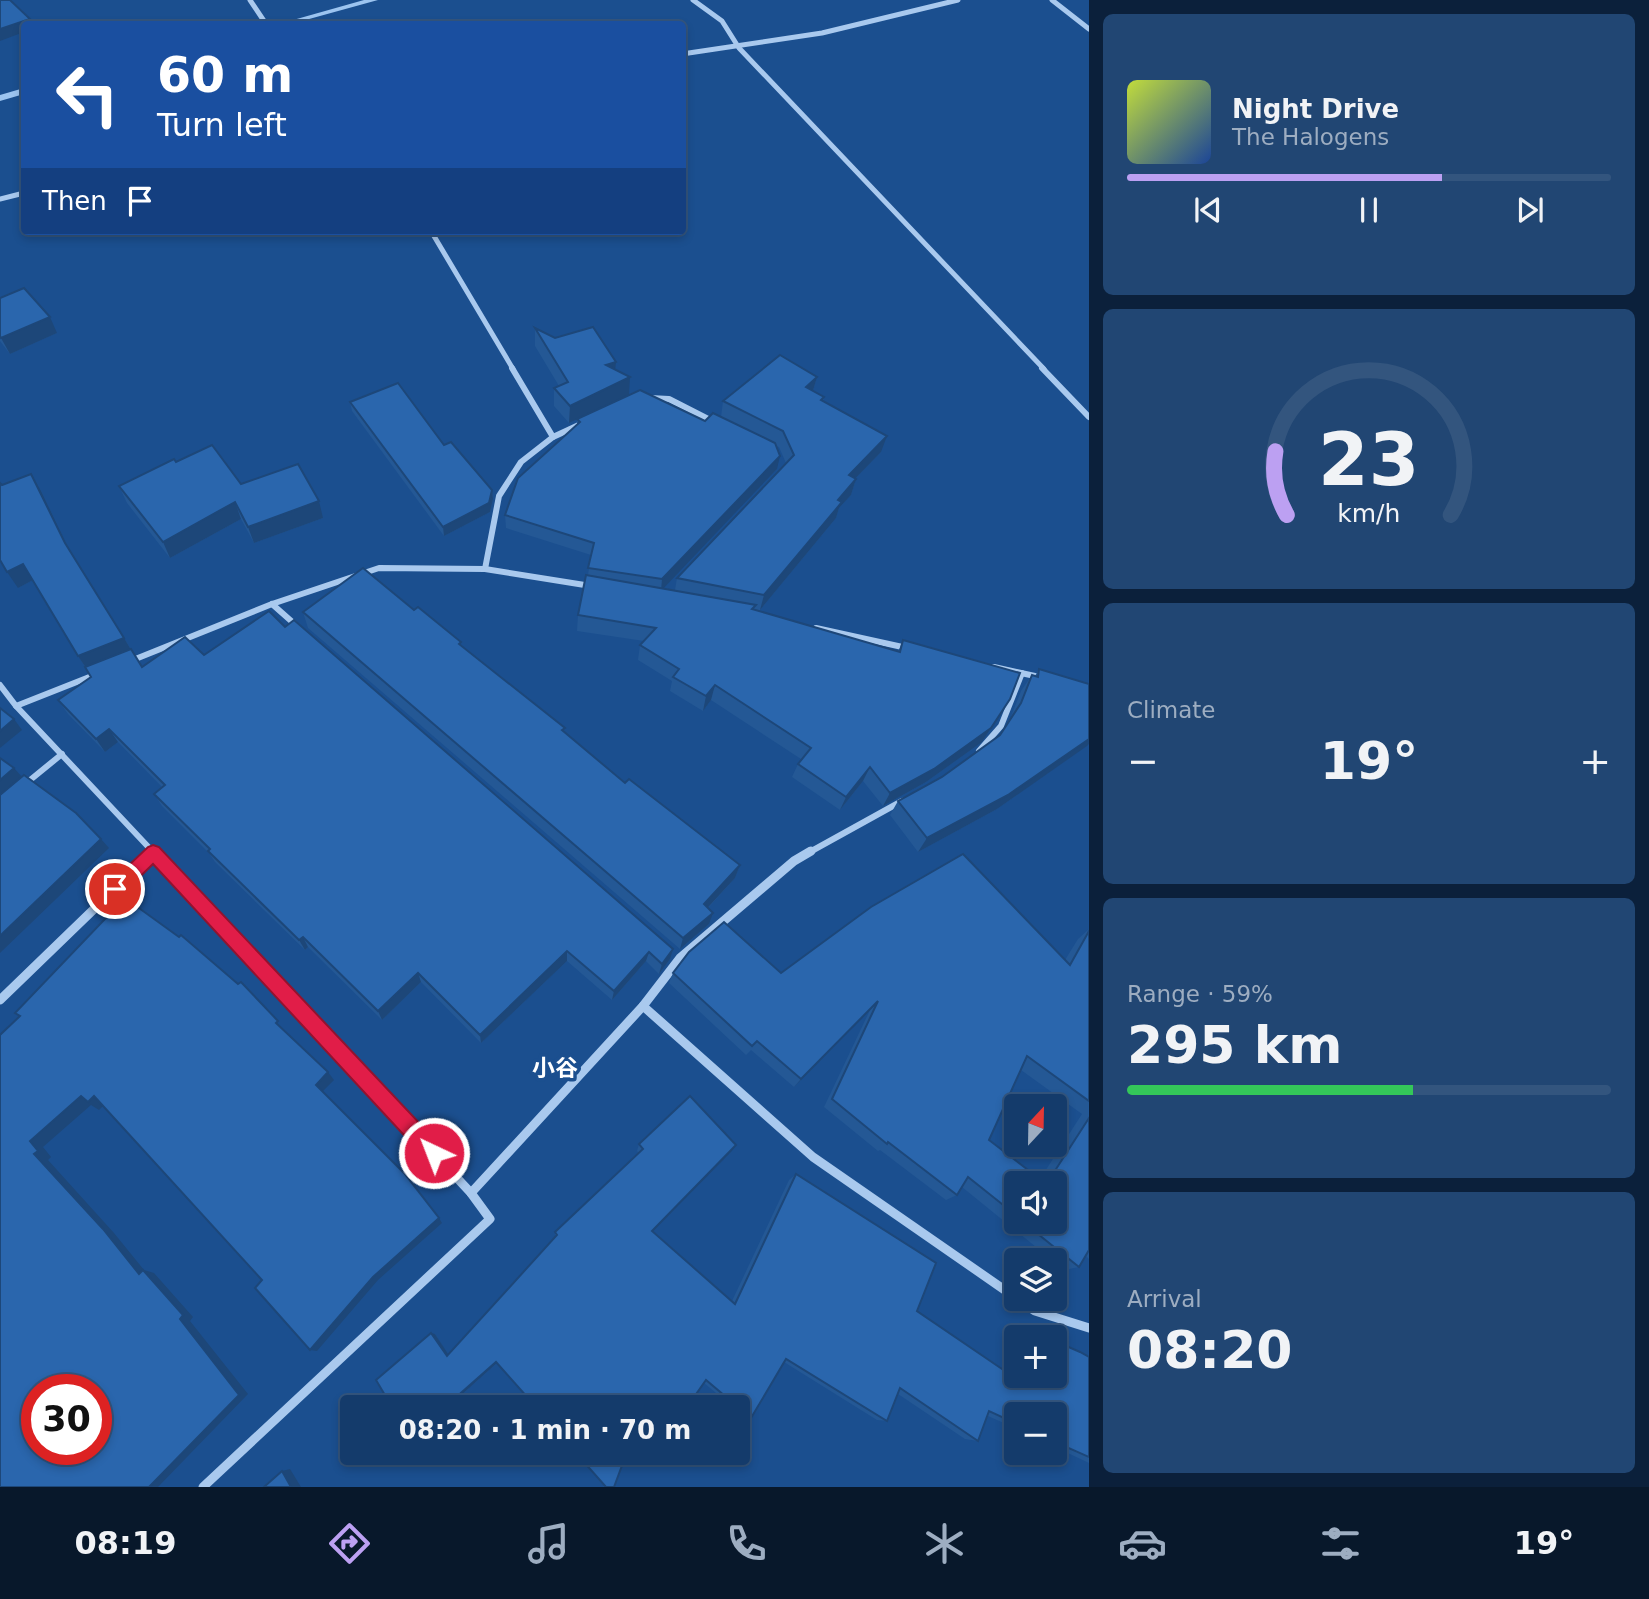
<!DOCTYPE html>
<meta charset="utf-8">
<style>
:root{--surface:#143b6b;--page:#214673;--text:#f1f3f6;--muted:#9dadc1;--line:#33557e;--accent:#bca0f2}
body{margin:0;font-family:"DejaVu Sans","Noto Sans JP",sans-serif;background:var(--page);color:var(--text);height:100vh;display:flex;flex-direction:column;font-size:26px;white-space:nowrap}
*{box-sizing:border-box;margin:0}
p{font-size:23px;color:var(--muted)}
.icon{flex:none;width:38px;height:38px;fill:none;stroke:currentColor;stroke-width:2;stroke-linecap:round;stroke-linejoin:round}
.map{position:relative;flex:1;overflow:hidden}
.panel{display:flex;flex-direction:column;gap:14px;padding:14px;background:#0b203b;width:560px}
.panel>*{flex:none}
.top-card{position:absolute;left:21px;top:21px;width:665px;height:214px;border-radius:7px;box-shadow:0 4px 10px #0003,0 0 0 2px var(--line);background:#1a4fa0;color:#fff;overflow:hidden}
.needle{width:46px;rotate:22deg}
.tools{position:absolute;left:1004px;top:1094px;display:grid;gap:14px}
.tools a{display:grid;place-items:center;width:63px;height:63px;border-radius:7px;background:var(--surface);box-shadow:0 4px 10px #0003,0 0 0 2px var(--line);font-size:35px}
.speed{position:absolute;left:21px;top:1374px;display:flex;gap:14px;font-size:35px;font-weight:700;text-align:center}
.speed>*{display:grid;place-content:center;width:91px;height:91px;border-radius:50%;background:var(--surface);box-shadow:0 4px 10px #0003,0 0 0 2px var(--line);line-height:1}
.speed .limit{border:10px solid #d22;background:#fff;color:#111}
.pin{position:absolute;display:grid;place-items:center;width:60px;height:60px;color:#fff;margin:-30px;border:4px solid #fff;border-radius:50%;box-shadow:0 2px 7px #0007}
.me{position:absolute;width:77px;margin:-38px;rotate:317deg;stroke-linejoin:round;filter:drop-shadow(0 0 5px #0008)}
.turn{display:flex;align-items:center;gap:24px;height:147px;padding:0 21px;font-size:32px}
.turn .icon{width:91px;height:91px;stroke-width:2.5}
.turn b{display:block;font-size:49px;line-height:60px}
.then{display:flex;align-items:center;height:66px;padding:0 21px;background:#0003;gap:14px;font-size:26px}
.big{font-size:52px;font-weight:700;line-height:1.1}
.panel .card{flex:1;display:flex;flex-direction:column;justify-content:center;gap:10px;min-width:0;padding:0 24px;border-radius:10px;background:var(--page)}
.panel .dial{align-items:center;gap:0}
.dial svg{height:182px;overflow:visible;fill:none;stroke:var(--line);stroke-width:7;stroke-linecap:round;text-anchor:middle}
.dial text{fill:var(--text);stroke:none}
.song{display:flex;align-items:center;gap:21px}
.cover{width:84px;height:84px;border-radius:10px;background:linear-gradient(135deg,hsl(70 70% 55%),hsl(220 70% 35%))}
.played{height:7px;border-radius:4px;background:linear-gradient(90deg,var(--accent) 65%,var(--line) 65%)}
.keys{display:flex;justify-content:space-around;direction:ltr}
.heat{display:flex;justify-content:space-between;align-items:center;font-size:38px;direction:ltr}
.charge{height:10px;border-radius:5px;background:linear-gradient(90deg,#34c759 59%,var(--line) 0)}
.trip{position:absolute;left:340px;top:1395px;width:410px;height:70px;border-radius:7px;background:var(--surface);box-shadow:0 4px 10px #0003,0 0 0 2px var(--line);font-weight:700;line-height:70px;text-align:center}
.tab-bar{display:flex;height:112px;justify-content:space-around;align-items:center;background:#08182b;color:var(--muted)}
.tab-bar .icon{width:49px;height:49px}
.tab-bar .active{color:var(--accent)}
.tab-bar b{font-size:32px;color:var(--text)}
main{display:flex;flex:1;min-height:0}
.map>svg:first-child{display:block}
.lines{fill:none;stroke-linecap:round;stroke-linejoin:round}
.stream{fill:#9cc4f0;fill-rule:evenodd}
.street-far2{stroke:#a9c9ee;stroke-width:5}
.street-far1{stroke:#a9c9ee;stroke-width:6}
.street{stroke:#a9c9ee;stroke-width:9}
.wall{fill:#245895;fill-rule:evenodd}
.shaded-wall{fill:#1d4779}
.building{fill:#2a66ad;stroke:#1d4779;stroke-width:2;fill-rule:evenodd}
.route{fill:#e11d48;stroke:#92132f;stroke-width:2}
.labels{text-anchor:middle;stroke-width:7;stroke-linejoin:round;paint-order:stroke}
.quarter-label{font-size:23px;font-weight:bold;fill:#fff;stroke:#1b4f8f}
</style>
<main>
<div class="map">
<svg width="1089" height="1487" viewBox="0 0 1089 1487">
<rect width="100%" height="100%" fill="#1b4f8f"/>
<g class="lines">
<g class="stream">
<polygon points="364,0 378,0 291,24 279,24"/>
<polygon points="24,88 24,94 0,101 0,95"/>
</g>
<g class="street-far2">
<polyline points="250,0 266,24"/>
<polyline points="693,0 722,21 739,48 1044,369"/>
<polyline points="1052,0 1089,29"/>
<polyline points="682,54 822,33 958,0"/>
<polyline points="0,199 24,193"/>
<polyline points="431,231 513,369"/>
</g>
<g class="street-far1">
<polyline points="1042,368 1089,417"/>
<polyline points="650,398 669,399 716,423"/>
<polyline points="553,437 581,424"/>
<polyline points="485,569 499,496 521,462 553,437 512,368"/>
<polyline points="272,604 298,627"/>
<polyline points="816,628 907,648"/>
<polyline points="128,662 272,604 379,568 485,569 591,586"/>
<polyline points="994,667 1044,678"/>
<polyline points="97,674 16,706 154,853"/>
<polyline points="0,685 16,706"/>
<polyline points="979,751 1001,726 1022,673"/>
<polyline points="24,785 62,754"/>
<polyline points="808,853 902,801"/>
</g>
<g class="street">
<polyline points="152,851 471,1193 490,1219 203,1487"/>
<polyline points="0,1000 153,852"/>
<polyline points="643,1006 813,1157 1035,1311 1089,1328"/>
<polyline points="471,1193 643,1006 680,958 794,861 811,851"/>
</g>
</g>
<g class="wall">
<polygon points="0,298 57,333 10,354 0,341"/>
<path d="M535,328L615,369L629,395L705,421L721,417L723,401L817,377L813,391L824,397L823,402L881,452L855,478L856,479L851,495L839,508L836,518L760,610H754L898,652L903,640L991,728L982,742L926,782L883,806L863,781L840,810L792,777L798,764L801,759L711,700L703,711L670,691L672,681L638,660L640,645L644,641L577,631L578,615L588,575L591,555L506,528L505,515L577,425V419L569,423L554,406V388L559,386L535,346ZM776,446L779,447L786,463L677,578L675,590L663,588L777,469Z"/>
<polygon points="350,402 444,445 492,490 493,499 490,512 444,536 352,411"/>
<polygon points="176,462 241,484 323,518 254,543 241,519 170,558 127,503 119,486"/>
<polygon points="31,474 41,491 71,553 142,667 204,655 285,627 670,959 659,974 646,961 612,1000 567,961 481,1043 421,982 382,1020 308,947 305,950 215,862 209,853 162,806 154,794 162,787 118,742 105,752 68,714 58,700 91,677 33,580 18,588 2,485"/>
<polygon points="414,610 461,646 625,783 740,865 735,878 708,908 709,924 680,949 308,628 303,612"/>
<polygon points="1039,669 1089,684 1089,744 997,809 918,852 890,815 898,801 942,777 999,736 1010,719 1021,691 1032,675 1035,676"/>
<path d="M1089,929V1259L1086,1256L1079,1267L1064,1270L1055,1263V1260H1052L962,1187L957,1195L946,1200L880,1150L878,1151L824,1107L870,1010L794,1087L751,1050L746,1055L669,983L673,973H781L1065,960L1078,939ZM1021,1070L1082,1114L1040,1179L989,1140ZM1017,1183H1055V1222H1017Z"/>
<polygon points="639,1144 731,1152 653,1231 732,1301 789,1180 796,1174 917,1311 1014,1377 1017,1366 1017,1376 1055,1376 1089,1357 1089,1463 1055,1447 1055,1414 1017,1414 1017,1429 988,1416 978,1441 965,1439 898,1394 887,1421 877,1420 784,1362 751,1418 745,1417 737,1410 737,1407 733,1407 704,1383 497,1363 448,1407 392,1407 435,1334 448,1355 555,1237 555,1232 639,1153 637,1151"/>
<polygon points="1037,1333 1047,1337 1022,1337 1023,1334"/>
</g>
<g class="shaded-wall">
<polygon points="30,19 32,24 24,24 24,32 0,41 0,29"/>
<polygon points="50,317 57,333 10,354 1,338"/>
<polygon points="616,362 614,380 606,365"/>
<polygon points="630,377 629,395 569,423 570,406"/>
<polygon points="817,377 812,394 806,387"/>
<polygon points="887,436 881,452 843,491 849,475"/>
<polygon points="780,456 777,469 661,591 662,579"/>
<polygon points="31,474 41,491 74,560 65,543"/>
<polygon points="856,479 851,495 839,508 836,518 760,610 764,595 838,500"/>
<polygon points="492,490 493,499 490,512 444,536 443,527"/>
<polygon points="319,501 323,518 254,543 248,527"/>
<polygon points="235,502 241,519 170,558 163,542"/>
<polygon points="23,564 33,580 18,588 7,572"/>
<polygon points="124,638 133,653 88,671 78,656"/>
<polygon points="715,685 711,700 703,711 706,696"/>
<polygon points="14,719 22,730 0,748 0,731"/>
<polygon points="991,728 982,742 926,782 883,806 890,793"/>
<polygon points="109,729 118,742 105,752 96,739"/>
<polygon points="1089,739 1089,744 1087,746 997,809 918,852 927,838"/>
<polygon points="870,767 863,781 840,810 846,797"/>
<polygon points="14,768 23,778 0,797 0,780"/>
<polygon points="101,839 109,848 0,953 0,936"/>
<polygon points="740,865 735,878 700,916 704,904"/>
<polygon points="713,913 709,924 680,949 683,938"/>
<polygon points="303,937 308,947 305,950 299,940"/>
<polygon points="673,949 670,959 659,974 662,964"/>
<polygon points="567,951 567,961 481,1043 480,1035"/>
<polygon points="649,952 646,961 612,1000 614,991"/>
<polygon points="418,973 421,982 382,1020 378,1011"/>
<polygon points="878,1001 870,1010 794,1087 801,1079"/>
<polygon points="328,1072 334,1080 322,1092 316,1085"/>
<polygon points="81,1096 94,1096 106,1103 99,1110 91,1105 43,1147 51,1157 48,1160 114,1233 144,1270 154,1273 193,1317 190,1321 248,1394 158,1487 149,1487 139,1274 34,1154 30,1141"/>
<polygon points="736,1145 731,1152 649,1235 652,1231"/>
<polygon points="439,1218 442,1223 378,1280 317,1351 310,1350 373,1277"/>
<polygon points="431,1333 435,1334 450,1357 447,1356"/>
<polygon points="496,1362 498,1362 448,1407 445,1407"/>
<polygon points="290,1469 301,1487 291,1487 282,1471"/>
</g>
<g class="building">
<polygon points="0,0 10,0 30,19 0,29"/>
<polygon points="24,288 50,317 1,338 0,336 0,298"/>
<polygon points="593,327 616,362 606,365 630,377 570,406 554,388 568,382 535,328 555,338"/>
<polygon points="780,355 817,377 806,387 824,397 821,400 887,436 849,475 856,479 838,500 842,502 764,595 677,578 794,455 783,431 723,401"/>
<polygon points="398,383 444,445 451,442 492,490 489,503 443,527 350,402"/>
<polygon points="640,390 705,421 713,413 775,443 780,456 662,579 588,568 594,543 505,515 518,478 580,422 577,419"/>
<polygon points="212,445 241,484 298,464 319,501 248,527 235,502 163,542 119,486 174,459 176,462"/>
<polygon points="31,474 65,543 124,638 78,656 23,564 7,572 0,560 0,483 2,485"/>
<polygon points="363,568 414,610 418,607 461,642 459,644 565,728 562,730 625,783 629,779 740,865 704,904 713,913 683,938 303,612"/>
<polygon points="586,575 756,605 752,609 900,652 903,640 1020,673 1010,699 991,728 934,769 890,793 870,767 846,797 798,764 811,748 715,685 706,696 673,677 679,669 640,645 656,628 578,615"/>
<polygon points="269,611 285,627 294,620 673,949 662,964 649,952 614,991 567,951 480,1035 418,973 378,1011 303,937 299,940 208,851 210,849 154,794 165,785 109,729 96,739 58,700 91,677 85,667 131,649 142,667 185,637 204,655"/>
<polygon points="1039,669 1089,684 1089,739 1008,795 927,838 898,801 942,777 1000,735 1021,703 1032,675 1038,677"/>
<polygon points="0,708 14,719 0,731"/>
<polygon points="0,758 14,768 0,780"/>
<polygon points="24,775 76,813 101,839 0,936 0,795"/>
<polygon points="963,854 1070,965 1089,931 1089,1101 1027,1056 989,1140 1045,1183 1017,1183 1017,1216 968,1177 957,1195 888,1142 887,1144 832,1099 878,1001 801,1079 757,1041 752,1046 673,973 689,952 724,922 781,973 871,907"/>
<path d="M125,898L179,937L181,935L238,984L241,982L278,1021L276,1023L328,1072L316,1085L404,1173L439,1218L373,1277L310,1350L255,1288L262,1280L94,1096L88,1102L81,1096L30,1141L38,1151L34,1154L103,1229L139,1274L143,1270L183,1315L180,1319L239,1395L149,1487H0V1035L20,1016L15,1013ZM37,1390H96V1449H37Z"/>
<polygon points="690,1096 736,1145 652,1231 735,1304 796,1174 936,1263 917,1311 1027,1386 1029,1376 1055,1376 1055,1341 1080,1352 1089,1357 1089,1457 1055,1442 1055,1414 1017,1414 1017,1424 989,1411 978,1441 900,1388 887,1421 786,1359 751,1418 706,1380 687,1407 536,1407 496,1362 445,1407 392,1407 376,1380 431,1333 447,1356 557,1235 555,1232 643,1149 639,1144"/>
<polygon points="1089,1118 1089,1250 1079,1267 1023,1222 1055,1222 1055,1183 1047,1183"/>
<polygon points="1037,1333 1047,1337 1036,1337"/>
<polygon points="575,1452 627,1452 614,1487 606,1487"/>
<polygon points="642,1452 655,1452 649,1460"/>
<polygon points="282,1471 291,1487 264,1487"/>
</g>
<polygon class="route" points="153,845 159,847 441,1146 443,1153 441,1160 434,1162 427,1160 153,864 121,895 115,897 109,895 107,889 109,884 148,847"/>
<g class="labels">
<g class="quarter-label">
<text x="555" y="1076">小谷</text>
</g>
</g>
</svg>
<div class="tools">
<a><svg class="needle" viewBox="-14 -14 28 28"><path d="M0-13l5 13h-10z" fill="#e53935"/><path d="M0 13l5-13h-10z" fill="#9dadc1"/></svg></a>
<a><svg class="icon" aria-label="sound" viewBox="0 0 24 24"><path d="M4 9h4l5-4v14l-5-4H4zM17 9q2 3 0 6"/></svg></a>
<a><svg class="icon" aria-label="layers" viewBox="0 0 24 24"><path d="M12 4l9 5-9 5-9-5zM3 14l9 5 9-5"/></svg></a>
<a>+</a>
<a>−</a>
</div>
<div class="speed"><div class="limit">30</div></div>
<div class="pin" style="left:115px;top:889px;background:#d93025"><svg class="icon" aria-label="arrive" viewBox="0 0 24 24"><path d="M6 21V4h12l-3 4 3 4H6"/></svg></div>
<svg class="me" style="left:434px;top:1153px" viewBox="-20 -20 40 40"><circle r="17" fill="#e11d48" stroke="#fff" stroke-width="3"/><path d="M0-11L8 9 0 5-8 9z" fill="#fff"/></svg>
<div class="trip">08:20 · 1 min · 70 m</div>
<div class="top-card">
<div class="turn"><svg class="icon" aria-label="left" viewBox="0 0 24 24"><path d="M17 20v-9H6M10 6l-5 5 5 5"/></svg><div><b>60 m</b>Turn left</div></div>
<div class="then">Then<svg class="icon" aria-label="arrive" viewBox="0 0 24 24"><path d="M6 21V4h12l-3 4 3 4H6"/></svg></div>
</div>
</div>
<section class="panel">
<div class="card">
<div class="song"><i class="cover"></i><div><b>Night Drive</b><p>The Halogens</p></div></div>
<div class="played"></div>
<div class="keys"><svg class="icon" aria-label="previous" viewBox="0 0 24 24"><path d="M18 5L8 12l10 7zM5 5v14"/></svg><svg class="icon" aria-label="pause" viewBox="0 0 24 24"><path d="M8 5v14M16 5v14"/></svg><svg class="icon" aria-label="next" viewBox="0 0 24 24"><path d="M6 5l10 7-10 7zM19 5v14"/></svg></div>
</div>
<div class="card dial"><svg viewBox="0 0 100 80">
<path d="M14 69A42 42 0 1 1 86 69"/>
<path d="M14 69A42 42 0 0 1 9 41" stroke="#bca0f2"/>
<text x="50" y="56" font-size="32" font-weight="700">23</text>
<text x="50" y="72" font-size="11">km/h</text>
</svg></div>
<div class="card"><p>Climate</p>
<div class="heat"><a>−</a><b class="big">19°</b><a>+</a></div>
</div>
<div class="card"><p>Range · 59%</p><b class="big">295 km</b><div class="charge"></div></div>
<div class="card"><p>Arrival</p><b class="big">08:20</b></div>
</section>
</main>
<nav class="tab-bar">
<b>08:19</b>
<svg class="icon active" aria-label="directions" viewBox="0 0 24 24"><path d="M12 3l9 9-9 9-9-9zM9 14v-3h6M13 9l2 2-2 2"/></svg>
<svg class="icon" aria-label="music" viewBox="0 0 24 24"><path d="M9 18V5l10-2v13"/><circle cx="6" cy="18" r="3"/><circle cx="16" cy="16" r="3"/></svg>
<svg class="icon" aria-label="phone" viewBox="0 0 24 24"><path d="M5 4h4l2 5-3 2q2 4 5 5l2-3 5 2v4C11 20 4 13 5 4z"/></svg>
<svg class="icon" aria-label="climate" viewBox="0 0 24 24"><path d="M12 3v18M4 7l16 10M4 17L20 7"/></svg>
<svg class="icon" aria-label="car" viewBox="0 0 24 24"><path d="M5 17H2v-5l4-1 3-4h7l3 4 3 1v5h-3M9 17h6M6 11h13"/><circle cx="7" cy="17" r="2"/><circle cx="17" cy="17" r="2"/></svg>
<svg class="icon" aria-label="filters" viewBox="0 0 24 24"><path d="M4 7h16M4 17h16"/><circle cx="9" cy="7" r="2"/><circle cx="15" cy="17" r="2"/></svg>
<b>19°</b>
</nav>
